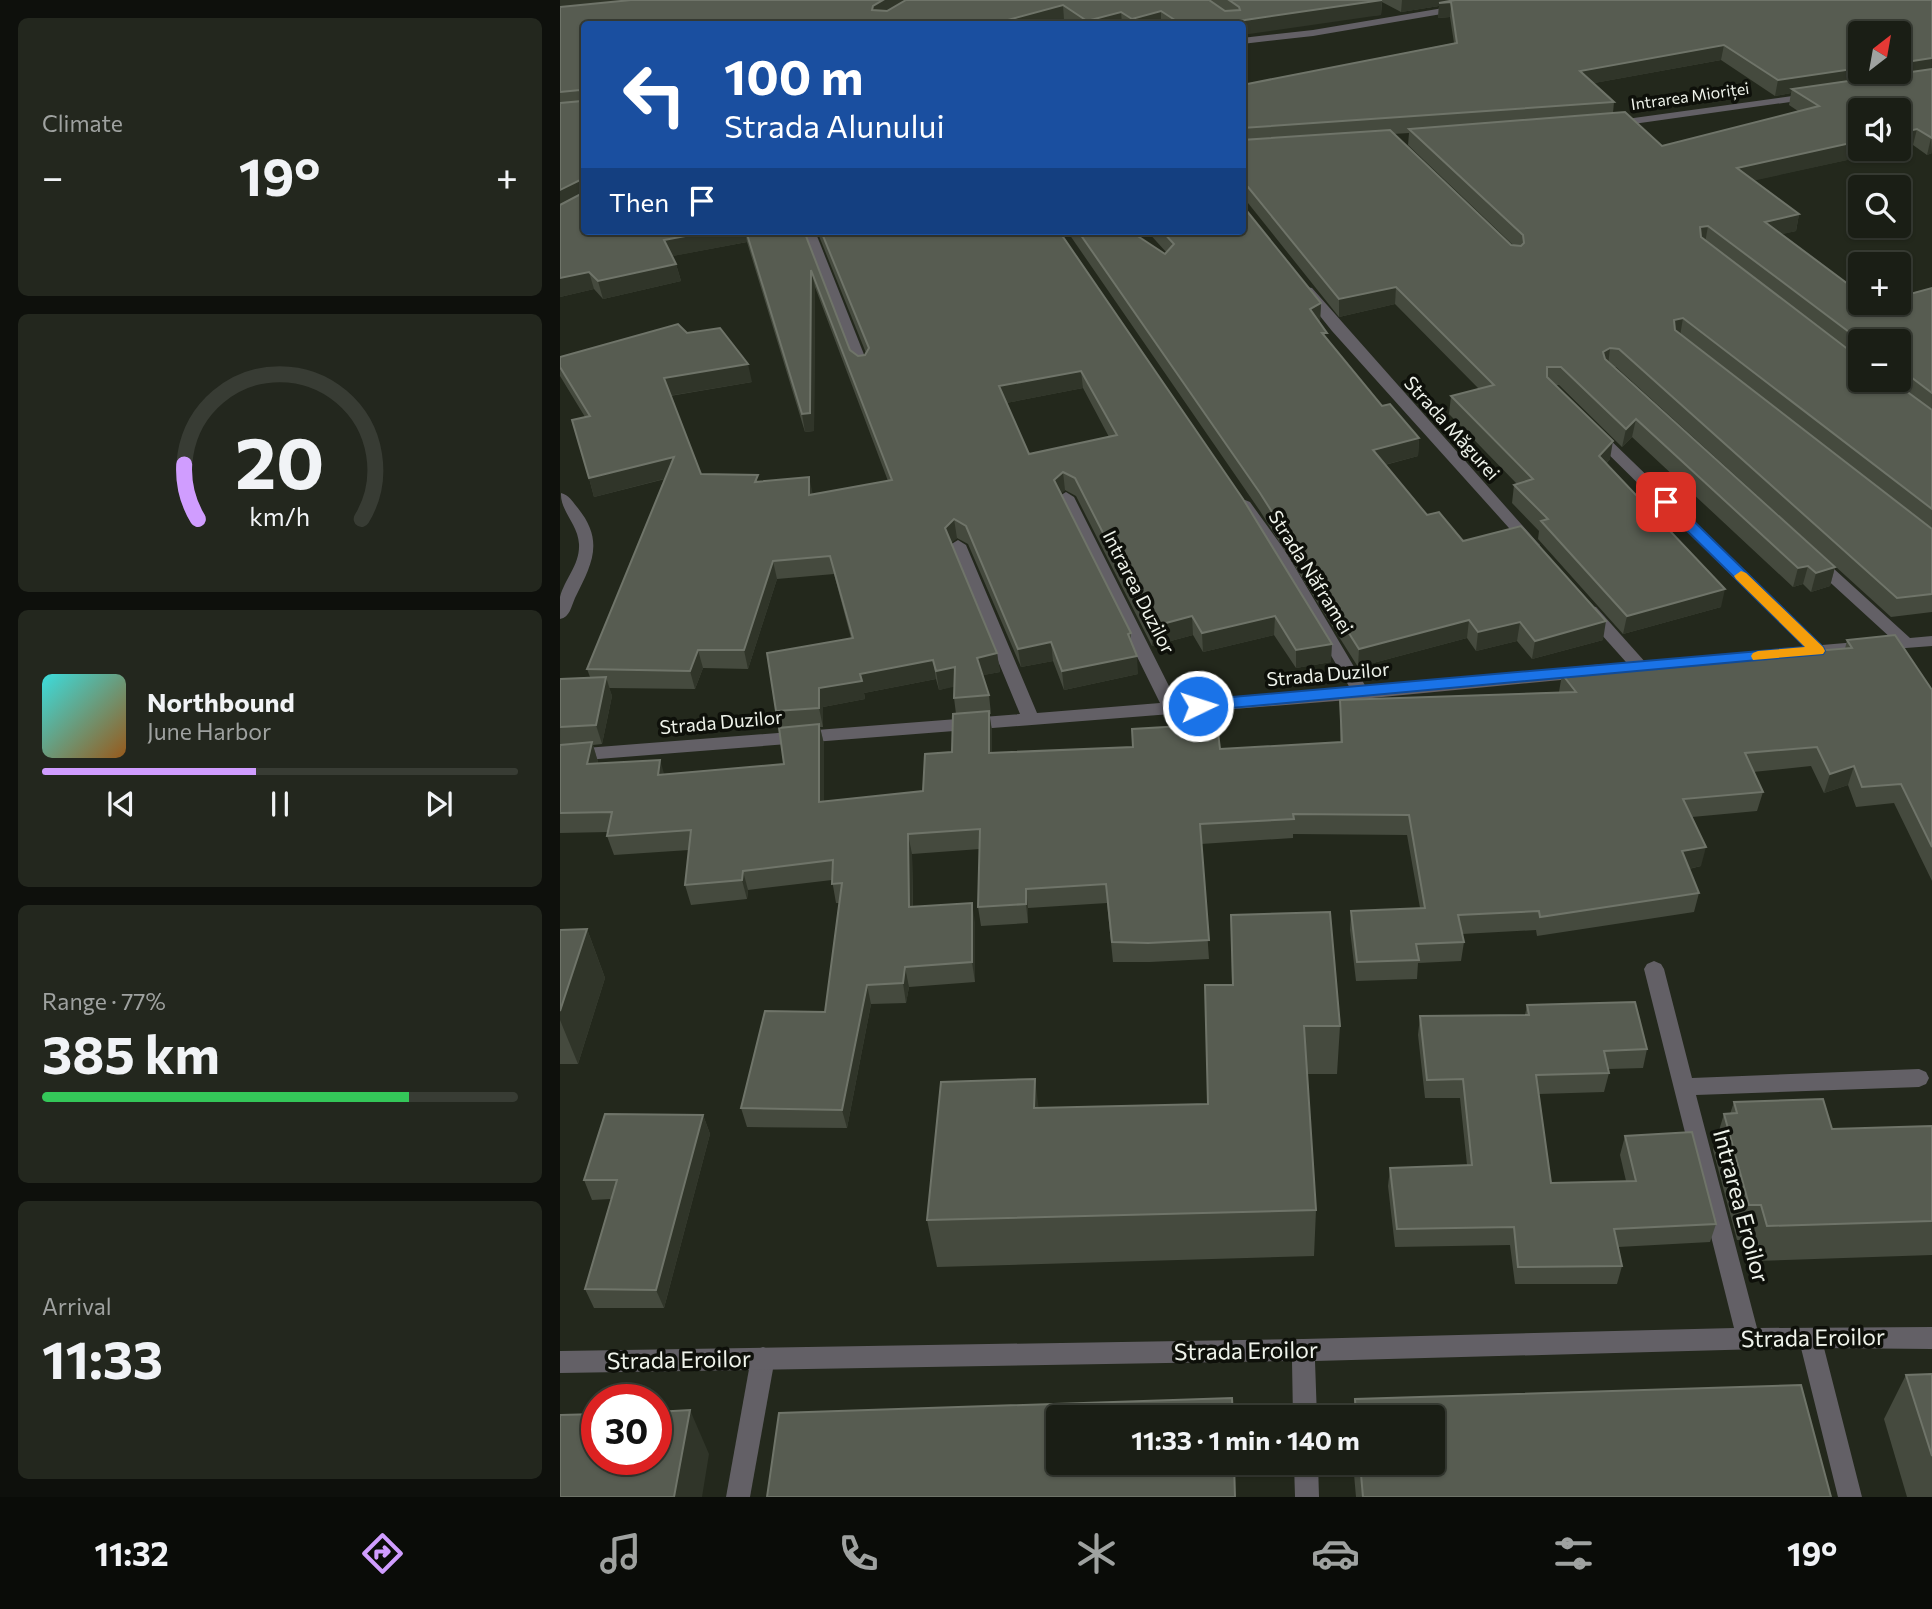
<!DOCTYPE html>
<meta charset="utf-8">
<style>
:root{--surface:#1a1e15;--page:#23271e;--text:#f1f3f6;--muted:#9fa2a0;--line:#383c34;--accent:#d09dff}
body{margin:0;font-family:Commissioner,sans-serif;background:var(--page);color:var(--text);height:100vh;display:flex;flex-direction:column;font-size:26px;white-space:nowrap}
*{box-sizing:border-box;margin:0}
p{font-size:23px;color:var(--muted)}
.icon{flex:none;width:38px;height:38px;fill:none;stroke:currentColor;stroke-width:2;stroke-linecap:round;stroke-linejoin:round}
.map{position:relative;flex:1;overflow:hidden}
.details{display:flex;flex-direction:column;gap:18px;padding:18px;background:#0e100c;width:560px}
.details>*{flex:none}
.banner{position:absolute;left:21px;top:21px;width:665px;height:214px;border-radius:7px;box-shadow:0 2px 5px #0004,0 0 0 2px var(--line);background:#1a4fa0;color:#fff;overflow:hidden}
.needle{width:46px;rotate:31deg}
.buttons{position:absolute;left:1288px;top:21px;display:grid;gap:14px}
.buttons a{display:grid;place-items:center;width:63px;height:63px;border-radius:7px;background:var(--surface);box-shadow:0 2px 5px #0004,0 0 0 2px var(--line);font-size:35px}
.speed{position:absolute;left:21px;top:1384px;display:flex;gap:14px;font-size:35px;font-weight:700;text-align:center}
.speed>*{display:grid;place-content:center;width:91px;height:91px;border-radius:50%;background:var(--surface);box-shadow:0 2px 5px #0004,0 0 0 2px var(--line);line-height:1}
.speed .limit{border:10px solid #d22;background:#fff;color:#111}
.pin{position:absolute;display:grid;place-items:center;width:60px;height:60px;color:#fff;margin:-30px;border-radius:14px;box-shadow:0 4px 10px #0006}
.me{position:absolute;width:77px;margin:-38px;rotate:86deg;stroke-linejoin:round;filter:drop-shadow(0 0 5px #0008)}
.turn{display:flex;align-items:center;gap:24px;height:147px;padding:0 28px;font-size:32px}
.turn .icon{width:91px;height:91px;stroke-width:2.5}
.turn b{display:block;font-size:49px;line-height:60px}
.then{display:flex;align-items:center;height:66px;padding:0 28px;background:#0003;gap:14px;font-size:26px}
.big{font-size:52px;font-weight:700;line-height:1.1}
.details .widget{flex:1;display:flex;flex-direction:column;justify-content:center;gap:10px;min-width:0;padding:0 24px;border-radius:10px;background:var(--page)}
.details .dial{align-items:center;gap:0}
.dial svg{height:182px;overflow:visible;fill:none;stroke:var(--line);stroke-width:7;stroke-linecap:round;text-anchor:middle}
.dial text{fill:var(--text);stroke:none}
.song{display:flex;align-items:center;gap:21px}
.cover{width:84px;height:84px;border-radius:10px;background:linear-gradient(135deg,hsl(180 70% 55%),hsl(30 70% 35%))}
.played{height:7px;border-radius:4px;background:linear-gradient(90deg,var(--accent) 45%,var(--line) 45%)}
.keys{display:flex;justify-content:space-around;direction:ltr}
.heat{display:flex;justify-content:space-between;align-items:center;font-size:38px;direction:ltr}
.charge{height:10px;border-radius:5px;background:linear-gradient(90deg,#34c759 77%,var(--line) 0)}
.trip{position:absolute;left:486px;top:1405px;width:399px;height:70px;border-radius:7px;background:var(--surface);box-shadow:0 2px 5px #0004,0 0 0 2px var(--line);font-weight:700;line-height:70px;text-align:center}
.dock{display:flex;height:112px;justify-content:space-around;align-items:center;background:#0a0c08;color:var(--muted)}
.dock .icon{width:49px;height:49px}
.dock .selected{color:var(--accent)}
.dock b{font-size:32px;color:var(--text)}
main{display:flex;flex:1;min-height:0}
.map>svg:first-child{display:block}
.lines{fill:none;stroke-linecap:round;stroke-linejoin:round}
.lane{fill:#636066;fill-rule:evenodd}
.street{fill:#636066;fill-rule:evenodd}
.wall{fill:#454a3e;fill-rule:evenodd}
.shaded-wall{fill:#303529}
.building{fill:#575c51;stroke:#6f7469;stroke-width:2;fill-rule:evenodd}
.route{fill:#1a73e8;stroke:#114b97;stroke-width:2}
.slow{fill:#f59e0b}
.labels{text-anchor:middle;stroke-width:7;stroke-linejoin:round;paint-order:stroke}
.far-street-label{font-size:16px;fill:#eff3eb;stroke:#0e100a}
.street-label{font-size:19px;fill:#eff3eb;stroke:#0e100a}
.near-street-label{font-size:23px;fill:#eff3eb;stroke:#0e100a}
</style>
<main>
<section class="details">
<div class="widget"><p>Climate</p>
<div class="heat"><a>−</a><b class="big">19°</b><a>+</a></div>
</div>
<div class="widget dial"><svg viewBox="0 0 100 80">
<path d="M14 69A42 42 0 1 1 86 69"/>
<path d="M14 69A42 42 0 0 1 8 45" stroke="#d09dff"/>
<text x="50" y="56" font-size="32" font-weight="700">20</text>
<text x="50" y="72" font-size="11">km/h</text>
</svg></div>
<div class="widget">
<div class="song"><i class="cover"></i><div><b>Northbound</b><p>June Harbor</p></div></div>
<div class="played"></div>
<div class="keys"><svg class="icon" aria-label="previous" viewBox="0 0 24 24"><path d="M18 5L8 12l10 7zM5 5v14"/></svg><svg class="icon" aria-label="pause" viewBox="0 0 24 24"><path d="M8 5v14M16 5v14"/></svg><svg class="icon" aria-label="next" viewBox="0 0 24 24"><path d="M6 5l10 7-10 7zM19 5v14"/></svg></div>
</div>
<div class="widget"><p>Range · 77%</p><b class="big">385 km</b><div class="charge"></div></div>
<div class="widget"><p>Arrival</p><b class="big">11:33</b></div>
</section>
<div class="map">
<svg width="1372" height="1497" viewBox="0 0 1372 1497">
<rect width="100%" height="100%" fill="#23281c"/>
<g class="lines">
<polygon class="lane" points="203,1347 211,1350 215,1358 190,1497 166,1497 191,1358 195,1350"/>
<g class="street">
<polygon points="901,5 905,6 905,10 753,36 682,44 682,38 753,30"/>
<polygon points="1254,93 1260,96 1258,98 1052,127 1046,124 1052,121"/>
<polygon points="243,231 255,231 309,367 307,370 302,371 295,367"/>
<polygon points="747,287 752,288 977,542 980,545 977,548 967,548 772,331 740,291"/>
<polygon points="1036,430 1041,431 1262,645 1332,639 1250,564 1248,561 1250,558 1262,558 1350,638 1372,636 1372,646 1229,657 1227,653 1229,649 1244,647 1031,437 1029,434 1031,431"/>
<polygon points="506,492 514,497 617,702 790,688 711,553 677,505 685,500 690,502 726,552 806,687 1043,664 1051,670 1043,676 801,699 0,762 0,750 460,714 390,545 398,540 406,545 477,713 600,703 498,497"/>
<path d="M1,493C9,495 12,501 17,507C45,541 32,564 15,598C11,607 10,617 0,619C0,612 0,603 0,597C5,578 20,565 19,544C18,524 0,511 1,493Z"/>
<polygon points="1030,606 1036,607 1086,663 1088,667 1086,671 1074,671 1024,615 1022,611 1024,607"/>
<polygon points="1094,961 1101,964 1104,969 1132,1078 1359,1069 1366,1072 1369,1078 1366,1084 1359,1087 1136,1095 1197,1328 1372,1327 1372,1349 1264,1348 1302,1497 1278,1497 1241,1348 755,1361 757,1418 733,1418 732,1361 0,1373 0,1351 743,1339 1174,1328 1084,969 1087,964"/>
<polygon points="734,1463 758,1463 759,1497 735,1497"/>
</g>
</g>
<g class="wall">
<path d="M0,0H1372V153L1367,155L1353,145L1300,149H1338L1194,180L1239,214L1236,231L1221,234L1300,303H1339L1372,288V612L1331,617L1056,367H1053L1275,567L1270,586L1251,592L1243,584L1233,587L1072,437L1062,447L999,385H996L1050,459L1046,464L1161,607L1063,634L978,539L979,531L952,503L954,485L957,484L889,414L891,396L919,389L835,304L779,317L688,203L682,202V85L894,43L890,17L878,18L879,6L841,12L822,2L821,15L682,24H510L504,20L24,24V231H244L290,350L298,356L305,355L306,353L257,231H499L771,662L736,668L714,635L643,652L633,635L592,646L516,496L505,490L501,493L571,633V642L578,674L504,690L493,661L461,667L408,544L397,538L391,543L437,653L440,672L423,675L429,695L431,714H429L432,731V752L660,749L780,742V700L999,692L1002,674L1285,649L1287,640L1372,690V881L1334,803L1296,807L1288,785L1264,793L1251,766L1193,772L1203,792L1197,811L1132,817L1141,866L1129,869L1139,893L1134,912L977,936L976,930L902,934L904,942L901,961L858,963L857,979L796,981L790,930L791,911L860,908L847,835L733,834V838L641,844L649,959L590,962H553L547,903L468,908V923L421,926L418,907L420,849L352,854L353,907L415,922V982L349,987L346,1003L311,1004L287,1128L187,1127L181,1108L265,1012L279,903H276L272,880L188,890L187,899L131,905L125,885L129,850L54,855L47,836L48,832L0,833V679L30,677L27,669L105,479L34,497L29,478L25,417L0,376V357L127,333L192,382L110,396L141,474L199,481L253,495L328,481L255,287L254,431L245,432L187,242L112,256L116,264L121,281L43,299L34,289L0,297ZM1161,60L1215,96L1231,93L1229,105L1238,111L1102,146L1053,113L1054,102L1034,83ZM849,133L848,145L953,245H951L833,134ZM1300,341H1339V380H1300ZM523,388L549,437L469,454L446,403ZM274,574L291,638L216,711L220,727L224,764L105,774L38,764V762L33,745L42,744L52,696L49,688L135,689L143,668L188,669L217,579ZM376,679L379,690L394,686V698L396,714L392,752L363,791L264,801V744L260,727H263V707L305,699L304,693Z"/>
<polygon points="507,231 570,231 605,254 606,252 587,231 682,231 761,303 760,321 759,322 766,338 822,406 859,438 858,456 825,465 867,515 1043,640 972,659 957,641 916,651 907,638 798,667 700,511"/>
<polygon points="671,915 780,1026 777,1074 747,1074 756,1210 754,1256 377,1267 367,1220 479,1108 648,1104 672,985"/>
<polygon points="27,929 45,978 18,1064 0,1064 0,930"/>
<polygon points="967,1005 1087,1049 1083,1068 1048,1069 1049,1073 1044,1092 979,1094 991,1183 1066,1181 1060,1155 1065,1136 1156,1224 1150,1242 1058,1247 1062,1266 1057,1284 955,1284 950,1245 835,1247 828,1186 830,1168 907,1165 900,1098 865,1098 858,1035 860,1016 965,1015"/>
<polygon points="1174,1102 1272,1129 1372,1126 1372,1255 1195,1261 1189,1240 1177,1240 1153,1150 1164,1114 1170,1114"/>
<polygon points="143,1115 150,1134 104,1308 34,1308 25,1289 51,1199 32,1200 24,1180"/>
<polygon points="1372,1374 1372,1497 1347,1497 1324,1419 1346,1375"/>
<polygon points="795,1399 1271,1497 796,1497 793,1463 873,1463 873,1418 793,1418"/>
</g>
<g class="shaded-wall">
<polygon points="0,0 114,0 0,12"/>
<polygon points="323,0 351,0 315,22 312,10 313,6"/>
<polygon points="822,0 821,15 682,35 682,24 628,24"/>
<polygon points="842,0 917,0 891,4 890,17 878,18 879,6 841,12"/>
<polygon points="503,5 504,20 490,24 433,24"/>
<polygon points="601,11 601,24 572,24 572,19"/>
<polygon points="561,12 562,24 527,24 527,21"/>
<polygon points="1164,45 1161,60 1018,86 1020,71"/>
<polygon points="1372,58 1372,73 1232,89 1231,93 1215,96 1218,80 1300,68 1300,72 1339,72 1339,63"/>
<polygon points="1357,129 1353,145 1339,148 1339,133"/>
<polygon points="1371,138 1372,153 1367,155"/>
<polygon points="1300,141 1300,149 1338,149 1174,185 1177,168"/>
<polygon points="20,180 24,196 0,209 0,190"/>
<polygon points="1239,214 1236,231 1202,239 1205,222"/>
<polygon points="1148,226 1145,243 1137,244 1140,227"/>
<polygon points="152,231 185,231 187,242 108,257 104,240"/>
<polygon points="116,264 121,281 43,299 38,281"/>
<polygon points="251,270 255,287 254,431 245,432 242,414"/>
<polygon points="29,272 34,289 0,297 0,278"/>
<polygon points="836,287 835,304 779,317 779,299"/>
<polygon points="761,303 760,321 749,326 750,309"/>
<polygon points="1123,318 1120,336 1111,337 1114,320"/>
<polygon points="1050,348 1048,366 1041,370 1043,352"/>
<polygon points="188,364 192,382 108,396 104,378"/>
<polygon points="521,371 523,388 441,404 439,386"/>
<polygon points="1076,419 1072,437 1062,447 1066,429"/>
<polygon points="859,438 858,456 812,468 813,450"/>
<polygon points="1053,441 1050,459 1036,474 1039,456"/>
<polygon points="114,457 119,475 34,497 29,478"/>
<polygon points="503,472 505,490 496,498 494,480"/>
<polygon points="249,477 253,495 249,495"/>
<polygon points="394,519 397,538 388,546 385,528"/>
<polygon points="213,561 217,579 188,669 184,650"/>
<polygon points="1248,566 1243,584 1233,587 1238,568"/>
<polygon points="1275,567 1270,586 1251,592 1256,573"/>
<polygon points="1165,589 1161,607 1063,634 1067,616"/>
<polygon points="632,616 633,635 592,646 591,627"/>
<polygon points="715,616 714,635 643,652 642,633"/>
<polygon points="909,620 907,638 798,667 799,649"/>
<polygon points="1046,621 1043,640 972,659 975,641"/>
<polygon points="960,622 957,641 916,651 918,632"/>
<polygon points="491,642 493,661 461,667 458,649"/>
<polygon points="772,644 771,662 736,668 736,650"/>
<polygon points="138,650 143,668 135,689 130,671"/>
<polygon points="437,653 440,672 419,676 417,658"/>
<polygon points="577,656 578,674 504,690 502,671"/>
<polygon points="373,660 376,679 304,693 305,699 263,707 263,727 259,708 259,688 300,674"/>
<polygon points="395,667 398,686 379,690 376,671"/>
<polygon points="46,677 52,696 42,744 36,725"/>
<polygon points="429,711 432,731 432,772 429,753"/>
<polygon points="259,724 264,744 264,821 259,802"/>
<polygon points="32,742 38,762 34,784 27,764"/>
<polygon points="100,760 106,780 98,775"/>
<polygon points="1294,766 1288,785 1264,793 1270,774"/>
<polygon points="348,834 352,854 353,927 349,907"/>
<polygon points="1146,847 1141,866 1118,871 1122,851"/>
<polygon points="183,871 188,890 187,899 182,880"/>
<polygon points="466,889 468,908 468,923 466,904"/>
<polygon points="412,903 415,922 415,982 412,962"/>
<polygon points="27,929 45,978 18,1064 0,1020 0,1011"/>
<polygon points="345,967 349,987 346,1003 343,983"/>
<polygon points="307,985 311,1004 287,1128 282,1110"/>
<polygon points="475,1079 481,1127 474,1108"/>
<polygon points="143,1115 150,1134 104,1308 96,1290"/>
<polygon points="130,1410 149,1454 142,1497 114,1497"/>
</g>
<g class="building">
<polygon points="71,0 323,0 313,6 312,10 327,11 346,0 649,0 665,11 680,10 679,7 669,0 822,0 685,20 628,24 621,24 601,11 572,19 561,12 527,21 503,5 433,24 24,24 24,231 152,231 104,240 116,264 38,281 29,272 0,278 0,205 21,194 20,180 0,190 0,103 22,101 23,93 20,90 0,92 0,7"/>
<polygon points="895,0 1372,0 1372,58 1339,63 1339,33 1300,33 1300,68 1218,80 1164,45 1020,71 1054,102 682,128 682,85 897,43 891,2 879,3"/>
<polygon points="1372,69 1372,138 1357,129 1339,133 1339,110 1300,110 1300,141 1177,168 1239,214 1205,222 1300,293 1300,303 1339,303 1339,297 1372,288 1372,393 1339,368 1339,341 1301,341 1148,226 1140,227 1141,237 1298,357 1300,358 1300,380 1331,380 1372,410 1372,509 1123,318 1114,320 1115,330 1372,529 1372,594 1337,598 1059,349 1050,348 1043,352 1045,359 1275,567 1256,573 1248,566 1238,568 1076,419 1066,429 1001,367 987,367 987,377 1053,441 1039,456 1165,589 1067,616 981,521 988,519 954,485 973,479 891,396 934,385 836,287 779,299 688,187 682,186 682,140 830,130 951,245 961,246 964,243 963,235 849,129 1065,112 1102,146 1259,106 1232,89"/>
<polygon points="682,205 761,303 750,309 767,333 762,333 822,406 830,404 859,438 813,450 867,515 879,512 903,541 961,526 1046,621 975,641 960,622 918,632 909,620 799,649 700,493 518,231 570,231 605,254 614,244 602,231 682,231"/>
<path d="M186,231H244L290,350L298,356L305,355L309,348L261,231H499L683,499L772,644L736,650L715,616L642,633L632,616L591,627L515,478L503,472L494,480L571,633L568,634L577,656L502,671L491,642L458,649L406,526L394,519L385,528L437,653L417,658L429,695L394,698L395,667L376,671L373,660L300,674L302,681L259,688V708L216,711L207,653L293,638L270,556L213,561L184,650H138L130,671L27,669L114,457L29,478L12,420L30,416L0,367V357L118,324L127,333L160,328L188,364L104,378L141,474L198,475L195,482L249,477V495L332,480L251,270L250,413L242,414ZM521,371L557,435L469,454L439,386Z"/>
<polygon points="1335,635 1372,690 1372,847 1341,784 1302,787 1294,766 1270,774 1257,747 1185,753 1203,792 1123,799 1146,847 1122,851 1139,893 980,917 979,911 898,915 904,942 856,944 859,960 797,962 791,911 865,908 849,815 733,814 734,819 640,824 649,940 588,943 552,942 546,884 466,889 466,904 418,907 420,829 348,834 349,907 412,903 412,962 345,967 343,983 307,985 282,1110 181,1108 205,1011 265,1012 282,883 272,884 273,860 183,871 182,880 125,885 131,830 47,836 52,812 0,813 0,745 32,742 27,764 100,760 98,775 224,764 219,728 259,724 259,802 363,791 365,754 392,752 393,714 429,711 429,753 573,747 572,729 657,724 660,749 782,742 780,700 1016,692 1002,674 1078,665 1292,648 1287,640"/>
<polygon points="46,677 36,725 0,727 0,679"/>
<polygon points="770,912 780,1026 744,1026 756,1210 367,1220 381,1082 475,1079 474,1108 648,1104 645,985 673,985 671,915"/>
<polygon points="27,929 0,1011 0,930"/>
<polygon points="1075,1002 1087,1049 1044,1051 1049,1073 976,1075 991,1183 1076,1181 1065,1136 1132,1132 1156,1224 1054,1229 1062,1266 958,1267 954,1227 837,1229 830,1168 912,1165 903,1079 867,1080 860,1016 969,1015 967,1005"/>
<polygon points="1263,1099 1272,1129 1372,1126 1372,1221 1207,1226 1201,1205 1189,1205 1164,1114 1177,1113 1174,1102"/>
<polygon points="45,1114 143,1115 96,1290 25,1289 57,1180 24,1180"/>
<polygon points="1372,1374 1372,1456 1346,1375"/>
<polygon points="1241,1385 1271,1497 803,1497 800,1463 873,1463 873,1418 796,1418 795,1399"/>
<polygon points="672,1398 673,1418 499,1418 499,1463 674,1463 675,1497 207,1497 219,1413"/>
<polygon points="130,1410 114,1497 0,1497 0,1415 37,1414 37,1460 96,1460 96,1412"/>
</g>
<polygon class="route" points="1106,498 1111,499 1263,647 1265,651 1263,654 638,711 630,706 638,700 1245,647 1101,505 1099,502"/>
<polygon class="slow" points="1181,571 1186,573 1263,647 1265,651 1263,654 1193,660 1191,656 1193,653 1198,651 1245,647 1176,579 1174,576"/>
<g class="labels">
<g class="far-street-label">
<text transform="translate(1130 96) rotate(-8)" y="6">Intrarea Mioriței</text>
</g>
<g class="street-label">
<text transform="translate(892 428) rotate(48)" y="7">Strada Măgurei</text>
<text transform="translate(751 572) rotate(58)" y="7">Strada Năframei</text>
<text transform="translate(579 592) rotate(63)" y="7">Intrarea Duzilor</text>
<text transform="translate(768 674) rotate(-5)" y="7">Strada Duzilor</text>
<text transform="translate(161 722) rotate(-5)" y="7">Strada Duzilor</text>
</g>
<g class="near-street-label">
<text transform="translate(1181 1206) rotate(75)" y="8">Intrarea Eroilor</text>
<text transform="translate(1253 1338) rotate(-1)" y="8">Strada Eroilor</text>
<text transform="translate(686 1351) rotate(-1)" y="8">Strada Eroilor</text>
<text transform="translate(119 1360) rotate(-1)" y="8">Strada Eroilor</text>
</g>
</g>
</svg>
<div class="buttons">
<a><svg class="needle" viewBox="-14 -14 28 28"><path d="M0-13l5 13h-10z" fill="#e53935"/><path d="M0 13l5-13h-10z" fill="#9fa2a0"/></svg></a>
<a><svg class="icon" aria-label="sound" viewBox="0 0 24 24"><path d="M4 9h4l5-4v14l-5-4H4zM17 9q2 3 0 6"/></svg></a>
<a><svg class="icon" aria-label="search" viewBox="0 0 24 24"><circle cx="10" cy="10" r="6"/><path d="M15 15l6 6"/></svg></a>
<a>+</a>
<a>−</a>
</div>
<div class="speed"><div class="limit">30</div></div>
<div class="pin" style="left:1106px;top:502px;background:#d93025"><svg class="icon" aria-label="arrive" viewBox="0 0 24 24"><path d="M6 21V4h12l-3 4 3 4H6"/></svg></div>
<svg class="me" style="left:638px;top:706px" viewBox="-20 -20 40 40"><circle r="17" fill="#1a73e8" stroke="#fff" stroke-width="3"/><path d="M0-11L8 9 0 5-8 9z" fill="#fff"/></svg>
<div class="trip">11:33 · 1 min · 140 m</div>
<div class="banner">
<div class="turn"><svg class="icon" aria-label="left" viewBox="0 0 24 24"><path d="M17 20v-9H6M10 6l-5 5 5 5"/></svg><div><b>100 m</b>Strada Alunului</div></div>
<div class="then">Then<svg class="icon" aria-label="arrive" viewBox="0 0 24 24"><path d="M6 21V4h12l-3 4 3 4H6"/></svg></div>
</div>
</div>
</main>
<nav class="dock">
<b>11:32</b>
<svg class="icon selected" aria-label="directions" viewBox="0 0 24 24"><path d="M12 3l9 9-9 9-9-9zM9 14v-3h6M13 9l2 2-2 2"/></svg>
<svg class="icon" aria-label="music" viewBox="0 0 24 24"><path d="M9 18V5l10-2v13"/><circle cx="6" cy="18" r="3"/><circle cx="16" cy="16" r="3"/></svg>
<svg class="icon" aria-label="phone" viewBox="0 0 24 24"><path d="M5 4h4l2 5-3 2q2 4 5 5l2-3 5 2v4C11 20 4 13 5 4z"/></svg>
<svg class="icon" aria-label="climate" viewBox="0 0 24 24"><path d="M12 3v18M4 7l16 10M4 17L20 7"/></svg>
<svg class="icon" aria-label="car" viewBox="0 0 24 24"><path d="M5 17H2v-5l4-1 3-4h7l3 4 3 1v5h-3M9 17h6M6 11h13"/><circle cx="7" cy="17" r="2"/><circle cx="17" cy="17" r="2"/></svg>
<svg class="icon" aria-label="filters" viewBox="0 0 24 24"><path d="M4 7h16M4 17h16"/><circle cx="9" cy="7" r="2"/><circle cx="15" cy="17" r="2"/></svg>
<b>19°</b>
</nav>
